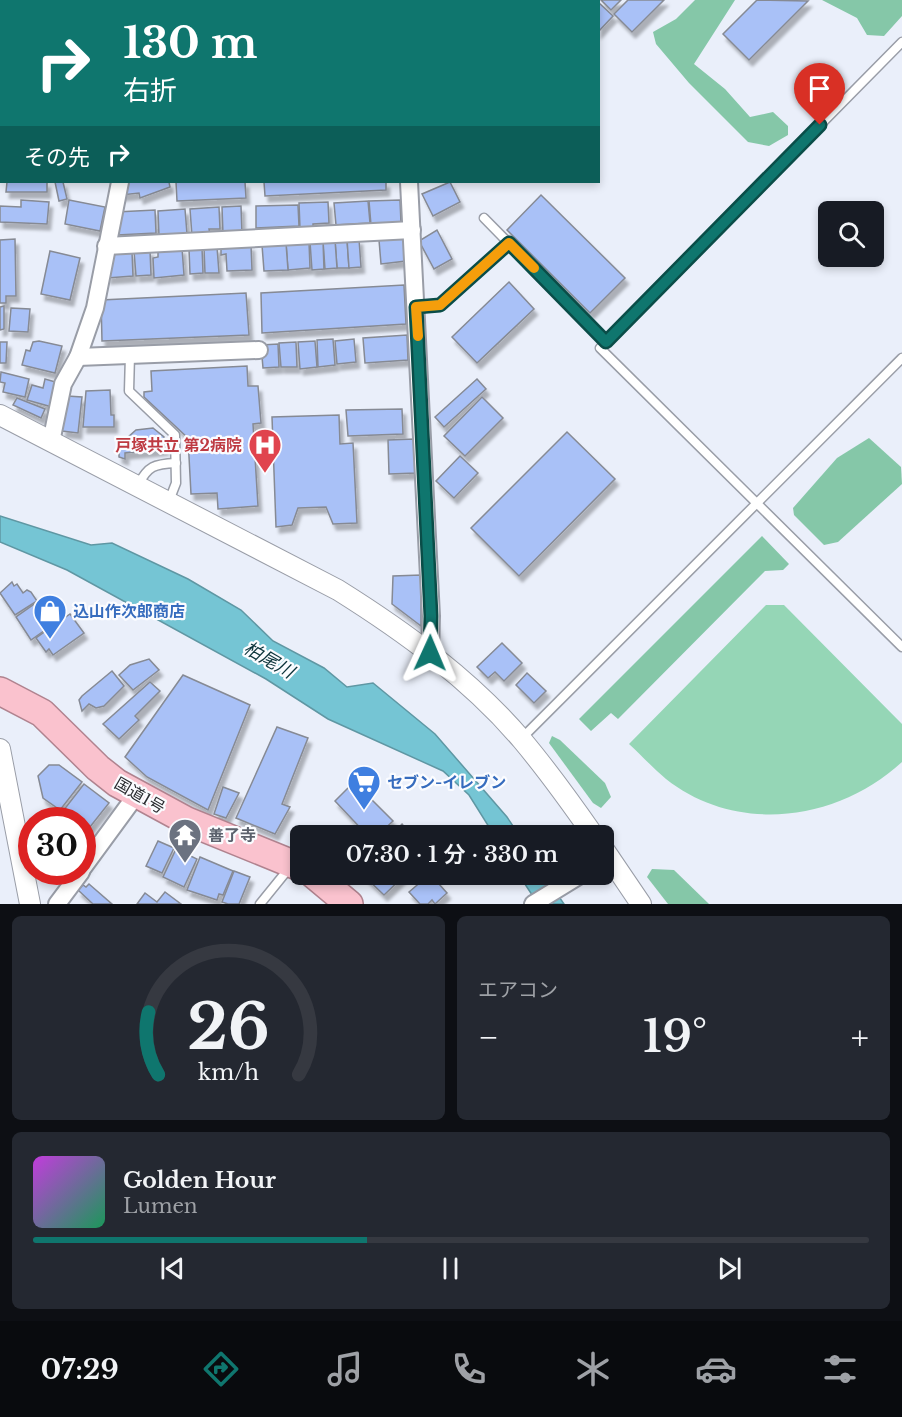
<!DOCTYPE html>
<html lang="ja">
<meta charset="utf-8">
<style>
:root{--surface:#171b24;--page:#242831;--text:#f1f3f6;--muted:#9ea1a6;--line:#363941;--accent:#0f766e}
body{margin:0;font-family:"Libre Baskerville","Noto Sans JP",serif;background:var(--page);color:var(--text);height:100vh;display:flex;flex-direction:column;font-size:22px;white-space:nowrap}
*{box-sizing:border-box;margin:0}
p{font-size:20px;color:var(--muted)}
.icon{flex:none;width:33px;height:33px;fill:none;stroke:currentColor;stroke-width:2;stroke-linecap:round;stroke-linejoin:round}
.map{position:relative;height:904px;overflow:hidden}
.drawer{display:flex;flex-direction:column;gap:12px;padding:12px;background:#0d0f14;flex:1}
.drawer>*{flex:none}
.banner{position:absolute;left:0px;top:0px;width:600px;height:183px;box-shadow:0 3px 9px #0003;background:#0f766e;color:#fff;overflow:hidden}
.controls{position:absolute;left:818px;top:201px;display:grid;gap:12px}
.controls a{display:grid;place-items:center;width:66px;height:66px;border-radius:9px;background:var(--surface);box-shadow:0 3px 9px #0003;font-size:30px}
.speed{position:absolute;left:18px;top:807px;display:flex;gap:12px;font-size:30px;font-weight:700;text-align:center}
.speed>*{display:grid;place-content:center;width:78px;height:78px;border-radius:50%;background:var(--surface);box-shadow:0 3px 9px #0003;line-height:1}
.speed .limit{border:9px solid #d22;background:#fff;color:#111}
.pin{position:absolute;display:grid;place-items:center;width:51px;height:51px;color:#fff;margin:-62px -26px;border-radius:50% 50% 50% 0;rotate:-45deg;box-shadow:0 0 6px #0007}
.pin .icon{rotate:45deg}
.me{position:absolute;width:66px;margin:-33px;rotate:1deg;stroke-linejoin:round;filter:drop-shadow(0 0 4px #0008)}
.turn{display:flex;align-items:center;gap:21px;height:126px;padding:0 24px;font-size:27px}
.turn .icon{width:78px;height:78px;stroke-width:2.5}
.turn b{display:block;font-size:42px;line-height:51px}
.then{display:flex;align-items:center;height:57px;padding:0 24px;background:#0003;gap:12px;font-size:22px}
.big{font-size:45px;font-weight:600;line-height:1.1}
.drawer .card{flex:1;display:flex;flex-direction:column;justify-content:center;gap:9px;min-width:0;padding:0 21px;border-radius:9px;background:var(--page)}
.drawer .dial{align-items:center;gap:0}
.dial svg{height:156px;overflow:visible;fill:none;stroke:var(--line);stroke-width:7;stroke-linecap:round;text-anchor:middle}
.dial text{fill:var(--text);stroke:none}
.song{display:flex;align-items:center;gap:18px}
.cover{width:72px;height:72px;border-radius:9px;background:linear-gradient(135deg,hsl(290 70% 55%),hsl(150 70% 35%))}
.played{height:6px;border-radius:3px;background:linear-gradient(90deg,var(--accent) 40%,var(--line) 40%)}
.keys{display:flex;justify-content:space-around;direction:ltr}
.heat{display:flex;justify-content:space-between;align-items:center;font-size:33px;direction:ltr}
.drawer .tiles{flex:1;display:grid;gap:12px;grid-template-columns:1fr 1fr}
.card:last-child{grid-column:span 2}
.trip{position:absolute;left:290px;top:825px;width:324px;height:60px;border-radius:9px;background:var(--surface);box-shadow:0 3px 9px #0003;font-weight:600;line-height:60px;text-align:center}
.dock{display:flex;height:96px;justify-content:space-around;align-items:center;background:#090b0e;color:var(--muted)}
.dock .icon{width:42px;height:42px}
.dock .on{color:var(--accent)}
.dock b{font-size:27px;color:var(--text)}
.map>svg:first-child{display:block}
.green{fill:#95d6b6}
.forest{fill:#85c7a8}
.water{fill:#75c5d4;stroke:#5f97a3;stroke-width:1.5}
.building{fill:#a9c1f7;stroke:#868a94;stroke-width:1.5;filter:url(#shadow)}
.lines{fill:none;stroke-linecap:round;stroke-linejoin:round}
.service-casing{stroke:#999da7;stroke-width:11}
.minor-casing{stroke:#999da7;stroke-width:20}
.tertiary-casing{stroke:#999da7;stroke-width:22}
.trunk-casing{stroke:#b0838f;stroke-width:30}
.service{stroke:#fff;stroke-width:8}
.minor{stroke:#fff;stroke-width:16}
.tertiary{stroke:#fff;stroke-width:20}
.trunk{stroke:#fac2ce;stroke-width:27}
.route-casing{stroke:#0a4d48;stroke-width:15}
.route{stroke:#0f766e;stroke-width:10}
.slow{stroke:#f59e0b;stroke-width:10}
.labels{text-anchor:middle;stroke-width:4.5;stroke-linejoin:round;paint-order:stroke}
.health-label{font-size:16px;font-weight:bold;fill:#be3a42;stroke:#fbfcff;text-anchor:end}
.shop-label{font-size:16px;font-weight:bold;fill:#366cbe;stroke:#fbfcff;text-anchor:start}
.street-label{font-size:16px;fill:#2b2d31;stroke:#fbfcff}
.worship-label{font-size:16px;font-weight:bold;fill:#5b616d;stroke:#fbfcff;text-anchor:start}
.water-label{font-size:18px;font-style:italic;fill:#0c343b;stroke:#fbfcff}
</style>
<div class="map">
<svg width="902" height="904" viewBox="0 0 902 904">
<defs>
<filter id="shadow"><feDropShadow dx="3.5" dy="6" stdDeviation="1.5" flood-color="#0004"/></filter>
</defs>
<rect width="100%" height="100%" fill="#eaeffa"/>
<path class="green" d="M766,605H784L902,724V762C838,821 737,835 666,779C653,768 641,755 629,744Z"/>
<g class="forest">
<polygon points="695,0 735,0 694,64 725,89 750,117 773,112 788,126 788,135 769,146 748,142 689,83 656,44 653,32 676,19"/>
<polygon points="822,0 902,0 902,16 884,36 867,35 857,18"/>
<polygon points="869,438 901,467 902,484 838,542 824,545 794,515 793,508 837,458"/>
<polygon points="762,536 789,564 783,570 765,571 618,719 611,713 591,731 579,719"/>
<polygon points="552,736 560,740 605,783 611,797 601,808 593,803 549,743"/>
<polygon points="652,869 674,870 709,904 668,904 647,877"/>
</g>
<g class="water">
<polygon points="0,516 91,545 112,543 188,579 241,610 273,641 324,668 347,687 373,683 435,734 507,817 519,835 494,835 469,795 443,771 328,719 266,679 67,570 0,542"/>
<polygon points="519,875 544,875 564,904 538,904"/>
</g>
<g class="building">
<polygon points="601,0 621,0 611,10"/>
<polygon points="628,0 664,0 632,32 614,14"/>
<polygon points="757,0 808,1 749,60 723,34"/>
<polygon points="598,2 613,16 598,32"/>
<polygon points="7,182 47,182 47,192 6,192"/>
<polygon points="55,182 63,182 67,199 59,201"/>
<polygon points="124,182 169,182 170,187 140,198 139,193 121,195"/>
<polygon points="176,182 245,182 246,198 177,201"/>
<polygon points="264,182 386,182 386,190 265,196"/>
<polygon points="450,182 460,202 433,216 422,194"/>
<polygon points="541,195 625,278 590,313 507,230"/>
<polygon points="21,200 49,202 47,224 0,222 0,206 21,207"/>
<polygon points="69,200 105,207 100,231 65,224"/>
<polygon points="400,200 401,223 371,225 369,201"/>
<polygon points="368,201 370,223 336,225 334,203"/>
<polygon points="328,202 329,223 313,224 313,227 300,228 299,203"/>
<polygon points="298,205 299,226 256,228 256,206"/>
<polygon points="241,206 242,234 223,234 222,207"/>
<polygon points="219,207 220,229 209,229 210,235 192,236 190,209"/>
<polygon points="185,209 187,234 159,236 158,211"/>
<polygon points="155,210 156,233 117,235 116,212"/>
<polygon points="437,230 452,259 434,269 419,241"/>
<polygon points="404,238 406,261 381,264 379,240"/>
<polygon points="15,239 16,296 6,296 6,303 0,303 0,240"/>
<polygon points="347,239 349,268 337,268 335,240"/>
<polygon points="347,239 359,239 361,267 349,268"/>
<polygon points="335,240 337,268 325,269 323,241"/>
<polygon points="323,241 324,269 312,270 310,242"/>
<polygon points="309,242 310,268 288,270 286,243"/>
<polygon points="286,243 288,270 264,271 262,245"/>
<polygon points="251,245 252,270 227,271 226,254 221,255 221,246"/>
<polygon points="217,247 219,273 205,273 204,248"/>
<polygon points="182,248 184,275 154,278 153,258 158,257 158,250"/>
<polygon points="202,248 203,273 190,274 189,249"/>
<polygon points="150,250 151,275 136,276 134,251"/>
<polygon points="50,251 80,258 70,300 41,294"/>
<polygon points="132,252 133,276 107,278 110,253"/>
<polygon points="509,282 534,309 477,363 452,337"/>
<polygon points="404,285 406,324 262,333 261,293"/>
<polygon points="246,293 249,335 102,341 101,300"/>
<polygon points="4,306 4,329 0,330 0,307"/>
<polygon points="11,308 30,309 28,332 9,331"/>
<polygon points="407,335 408,360 365,363 363,338"/>
<polygon points="333,339 335,365 318,367 317,340"/>
<polygon points="354,339 356,362 337,364 335,341"/>
<polygon points="39,341 62,346 55,373 22,365 26,350 30,351 33,342"/>
<polygon points="315,341 317,367 300,369 298,342"/>
<polygon points="0,342 7,342 6,363 0,363"/>
<polygon points="296,342 297,367 281,367 279,343"/>
<polygon points="278,344 279,367 263,368 261,345"/>
<polygon points="247,366 248,386 258,386 261,423 253,424 258,506 218,509 217,493 191,494 188,438 144,397 144,392 152,391 151,371"/>
<polygon points="1,372 29,379 25,397 3,392 5,383 0,382"/>
<polygon points="45,379 59,383 52,407 27,400 32,385 43,388"/>
<polygon points="477,379 486,389 444,427 435,417"/>
<polygon points="110,390 111,415 114,415 114,427 83,427 86,391"/>
<polygon points="67,396 82,397 78,433 62,431"/>
<polygon points="482,397 503,418 465,456 444,436"/>
<polygon points="17,398 45,409 41,418 13,405"/>
<polygon points="402,409 403,434 348,436 346,410"/>
<polygon points="339,415 340,444 353,443 357,523 333,524 326,507 298,508 292,525 276,527 272,417"/>
<polygon points="153,428 164,437 165,449 125,453 125,459 119,457 119,445 136,430"/>
<polygon points="567,432 615,479 519,576 471,528"/>
<polygon points="415,439 416,473 389,474 388,440"/>
<polygon points="460,456 478,473 454,498 436,481"/>
<polygon points="421,575 421,626 392,604 393,576"/>
<polygon points="12,582 14,586 17,584 23,593 27,590 31,592 37,601 15,615 0,593"/>
<polygon points="43,598 62,618 31,640 16,617"/>
<polygon points="70,614 84,633 53,655 49,649 46,652 36,638"/>
<polygon points="502,643 522,663 504,681 495,672 488,678 477,667"/>
<polygon points="149,659 159,670 133,690 119,675 130,665"/>
<polygon points="112,671 124,686 104,706 96,708 89,704 82,711 79,700 82,696"/>
<polygon points="527,673 546,691 534,703 516,685"/>
<polygon points="183,675 250,705 208,810 147,777 125,757"/>
<polygon points="150,682 160,691 135,716 139,720 119,739 103,724"/>
<polygon points="277,727 308,738 282,804 290,807 275,834 236,818"/>
<polygon points="49,765 59,765 82,782 60,810 43,798 38,776"/>
<polygon points="354,782 393,821 377,836 368,836 335,801"/>
<polygon points="84,784 109,803 82,837 82,820 56,820"/>
<polygon points="223,787 239,793 226,818 214,814"/>
<polygon points="402,824 412,836 390,836"/>
<polygon points="158,841 174,848 162,873 146,866"/>
<polygon points="176,849 197,859 184,887 163,877"/>
<polygon points="200,857 233,871 223,895 219,894 217,900 187,890"/>
<polygon points="234,871 250,877 239,904 228,904 222,902"/>
<polygon points="362,874 406,874 384,895"/>
<polygon points="430,874 447,893 435,904 432,900 428,904 420,904 409,892"/>
<polygon points="89,884 112,904 93,904 78,890 83,885 86,887"/>
<polygon points="165,892 181,904 137,904 145,893 157,902"/>
</g>
<g class="lines">
<g class="service-casing">
<g id="service">
<polyline points="902,42 600,348 902,647"/>
<polyline points="484,218 606,342"/>
<polyline points="416,307 440,305 509,243"/>
<polyline points="130,355 129,391 175,435 176,483 169,501"/>
<path d="M138,485C148,466 154,464 176,463"/>
<polyline points="521,739 902,358"/>
<polyline points="260,904 290,867"/>
</g>
</g>
<g class="minor-casing">
<g id="minor">
<polyline points="289,0 289,2"/>
<polyline points="541,2 544,0"/>
<polyline points="0,42 2,42"/>
<polyline points="409,182 431,616 430,653"/>
<polyline points="106,246 412,230"/>
<polyline points="78,357 259,350"/>
<polyline points="51,442 63,384 78,357 95,308 120,182"/>
<polyline points="82,869 137,794"/>
<polyline points="57,904 81,872"/>
<polyline points="533,904 582,874"/>
</g>
</g>
<g class="tertiary-casing">
<g id="tertiary">
<path d="M0,415L338,590C405,632 471,680 522,740C548,771 571,803 594,836"/>
<polyline points="0,749 30,904"/>
<polyline points="603,848 641,904"/>
</g>
</g>
<g class="trunk-casing">
<g id="trunk">
<polyline points="0,691 42,713 98,768 117,783 187,821 300,867"/>
<polyline points="313,874 349,904"/>
</g>
</g>
<use href="#service" class="service"/>
<use href="#minor" class="minor"/>
<use href="#tertiary" class="tertiary"/>
<use href="#trunk" class="trunk"/>
</g>
<g class="lines">
<g class="route-casing">
<polyline id="route" points="430,653 431,616 416,307 440,305 509,243 606,342 820,125"/>
</g>
<use href="#route" class="route"/>
<polyline class="slow" points="418,336 416,307 440,305 509,243 534,268"/>
</g>
<defs>
<g id="hospital-pin" transform="scale(1.725)"><path d="M0 17L-7.5 6A9.5 9.5 0 1 1 7.5 6Z" fill="#e0444e" stroke="#fbfcff"/><path d="M-5-5h3v3.5h4V-5h3V5h-3V1.5h-4V5h-3Z" fill="#fff"/></g>
<g id="shop-pin" transform="scale(1.725)"><path d="M0 17L-7.5 6A9.5 9.5 0 1 1 7.5 6Z" fill="#3f7fe0" stroke="#fbfcff"/><path d="M-5-2.5h2.3a2.7 3.5 0 0 1 5.4 0H5L5.5 6h-11ZM-1.5-2.5h3a1.5 2.3 0 0 0-3 0Z" fill="#fff"/></g>
<g id="supermarket-pin" transform="scale(1.725)"><path d="M0 17L-7.5 6A9.5 9.5 0 1 1 7.5 6Z" fill="#3f7fe0" stroke="#fbfcff"/><path d="M-6-5.5h2.5l.6 2H6L4.5 2H-2.5L-4.4-4H-6ZM-1.5 3.2a1.3 1.3 0 1 0 .1 0ZM3 3.2a1.3 1.3 0 1 0 .1 0Z" fill="#fff"/></g>
<g id="temple-pin" transform="scale(1.725)"><path d="M0 17L-7.5 6A9.5 9.5 0 1 1 7.5 6Z" fill="#6b7280" stroke="#fbfcff"/><path d="M0-6L5-2H3V0L6.5 2.5H4V6H1.5V3h-3V6H-4V2.5H-6.5L-3 0V-2H-5Z" fill="#fff"/></g>
</defs>
<g fill-rule="evenodd">
<use href="#hospital-pin" x="265" y="445"/>
<use href="#shop-pin" x="50" y="611"/>
<use href="#supermarket-pin" x="364" y="782"/>
<use href="#temple-pin" x="185" y="835"/>
</g>
<g class="labels">
<g class="health-label">
<text x="242" y="451">戸塚共立 第2病院</text>
</g>
<g class="shop-label">
<text x="73" y="617">込山作次郎商店</text>
<text x="387" y="788">セブン-イレブン</text>
</g>
<g class="street-label">
<text transform="translate(140 795) rotate(30)" y="6">国道1号</text>
</g>
<g class="worship-label">
<text x="208" y="841">善了寺</text>
</g>
<g class="water-label">
<text transform="translate(269 660) rotate(30)" y="6">柏尾川</text>
</g>
</g>
</svg>
<div class="controls">
<a><svg class="icon" aria-label="search" viewBox="0 0 24 24"><circle cx="10" cy="10" r="6"/><path d="M15 15l6 6"/></svg></a>
</div>
<div class="speed"><div class="limit">30</div></div>
<div class="pin" style="left:820px;top:125px;background:#d93025"><svg class="icon" aria-label="arrive" viewBox="0 0 24 24"><path d="M6 21V4h12l-3 4 3 4H6"/></svg></div>
<svg class="me" style="left:430px;top:653px" viewBox="-20 -20 40 40"><path d="M0-17L14 15 0 8-14 15z" fill="#0f766e" stroke="#fff" stroke-width="4"/></svg>
<div class="trip">07:30 · 1 分 · 330 m</div>
<div class="banner">
<div class="turn"><svg class="icon" aria-label="right" viewBox="0 0 24 24"><path d="M7 20v-9h11M14 6l5 5-5 5"/></svg><div><b>130 m</b>右折</div></div>
<div class="then">その先<svg class="icon" aria-label="right" viewBox="0 0 24 24"><path d="M7 20v-9h11M14 6l5 5-5 5"/></svg></div>
</div>
</div>
<section class="drawer">
<div class="tiles">
<div class="card dial"><svg viewBox="0 0 100 80">
<path d="M14 69A42 42 0 1 1 86 69"/>
<path d="M14 69A42 42 0 0 1 9 37" stroke="#0f766e"/>
<text x="50" y="56" font-size="32" font-weight="700">26</text>
<text x="50" y="72" font-size="11">km/h</text>
</svg></div>
<div class="card"><p>エアコン</p>
<div class="heat"><a>−</a><b class="big">19°</b><a>+</a></div>
</div>
<div class="card">
<div class="song"><i class="cover"></i><div><b>Golden Hour</b><p>Lumen</p></div></div>
<div class="played"></div>
<div class="keys"><svg class="icon" aria-label="previous" viewBox="0 0 24 24"><path d="M18 5L8 12l10 7zM5 5v14"/></svg><svg class="icon" aria-label="pause" viewBox="0 0 24 24"><path d="M8 5v14M16 5v14"/></svg><svg class="icon" aria-label="next" viewBox="0 0 24 24"><path d="M6 5l10 7-10 7zM19 5v14"/></svg></div>
</div>
</div>
</section>
<nav class="dock">
<b>07:29</b>
<svg class="icon on" aria-label="directions" viewBox="0 0 24 24"><path d="M12 3l9 9-9 9-9-9zM9 14v-3h6M13 9l2 2-2 2"/></svg>
<svg class="icon" aria-label="music" viewBox="0 0 24 24"><path d="M9 18V5l10-2v13"/><circle cx="6" cy="18" r="3"/><circle cx="16" cy="16" r="3"/></svg>
<svg class="icon" aria-label="phone" viewBox="0 0 24 24"><path d="M5 4h4l2 5-3 2q2 4 5 5l2-3 5 2v4C11 20 4 13 5 4z"/></svg>
<svg class="icon" aria-label="climate" viewBox="0 0 24 24"><path d="M12 3v18M4 7l16 10M4 17L20 7"/></svg>
<svg class="icon" aria-label="car" viewBox="0 0 24 24"><path d="M5 17H2v-5l4-1 3-4h7l3 4 3 1v5h-3M9 17h6M6 11h13"/><circle cx="7" cy="17" r="2"/><circle cx="17" cy="17" r="2"/></svg>
<svg class="icon" aria-label="filters" viewBox="0 0 24 24"><path d="M4 7h16M4 17h16"/><circle cx="9" cy="7" r="2"/><circle cx="15" cy="17" r="2"/></svg>
</nav>
